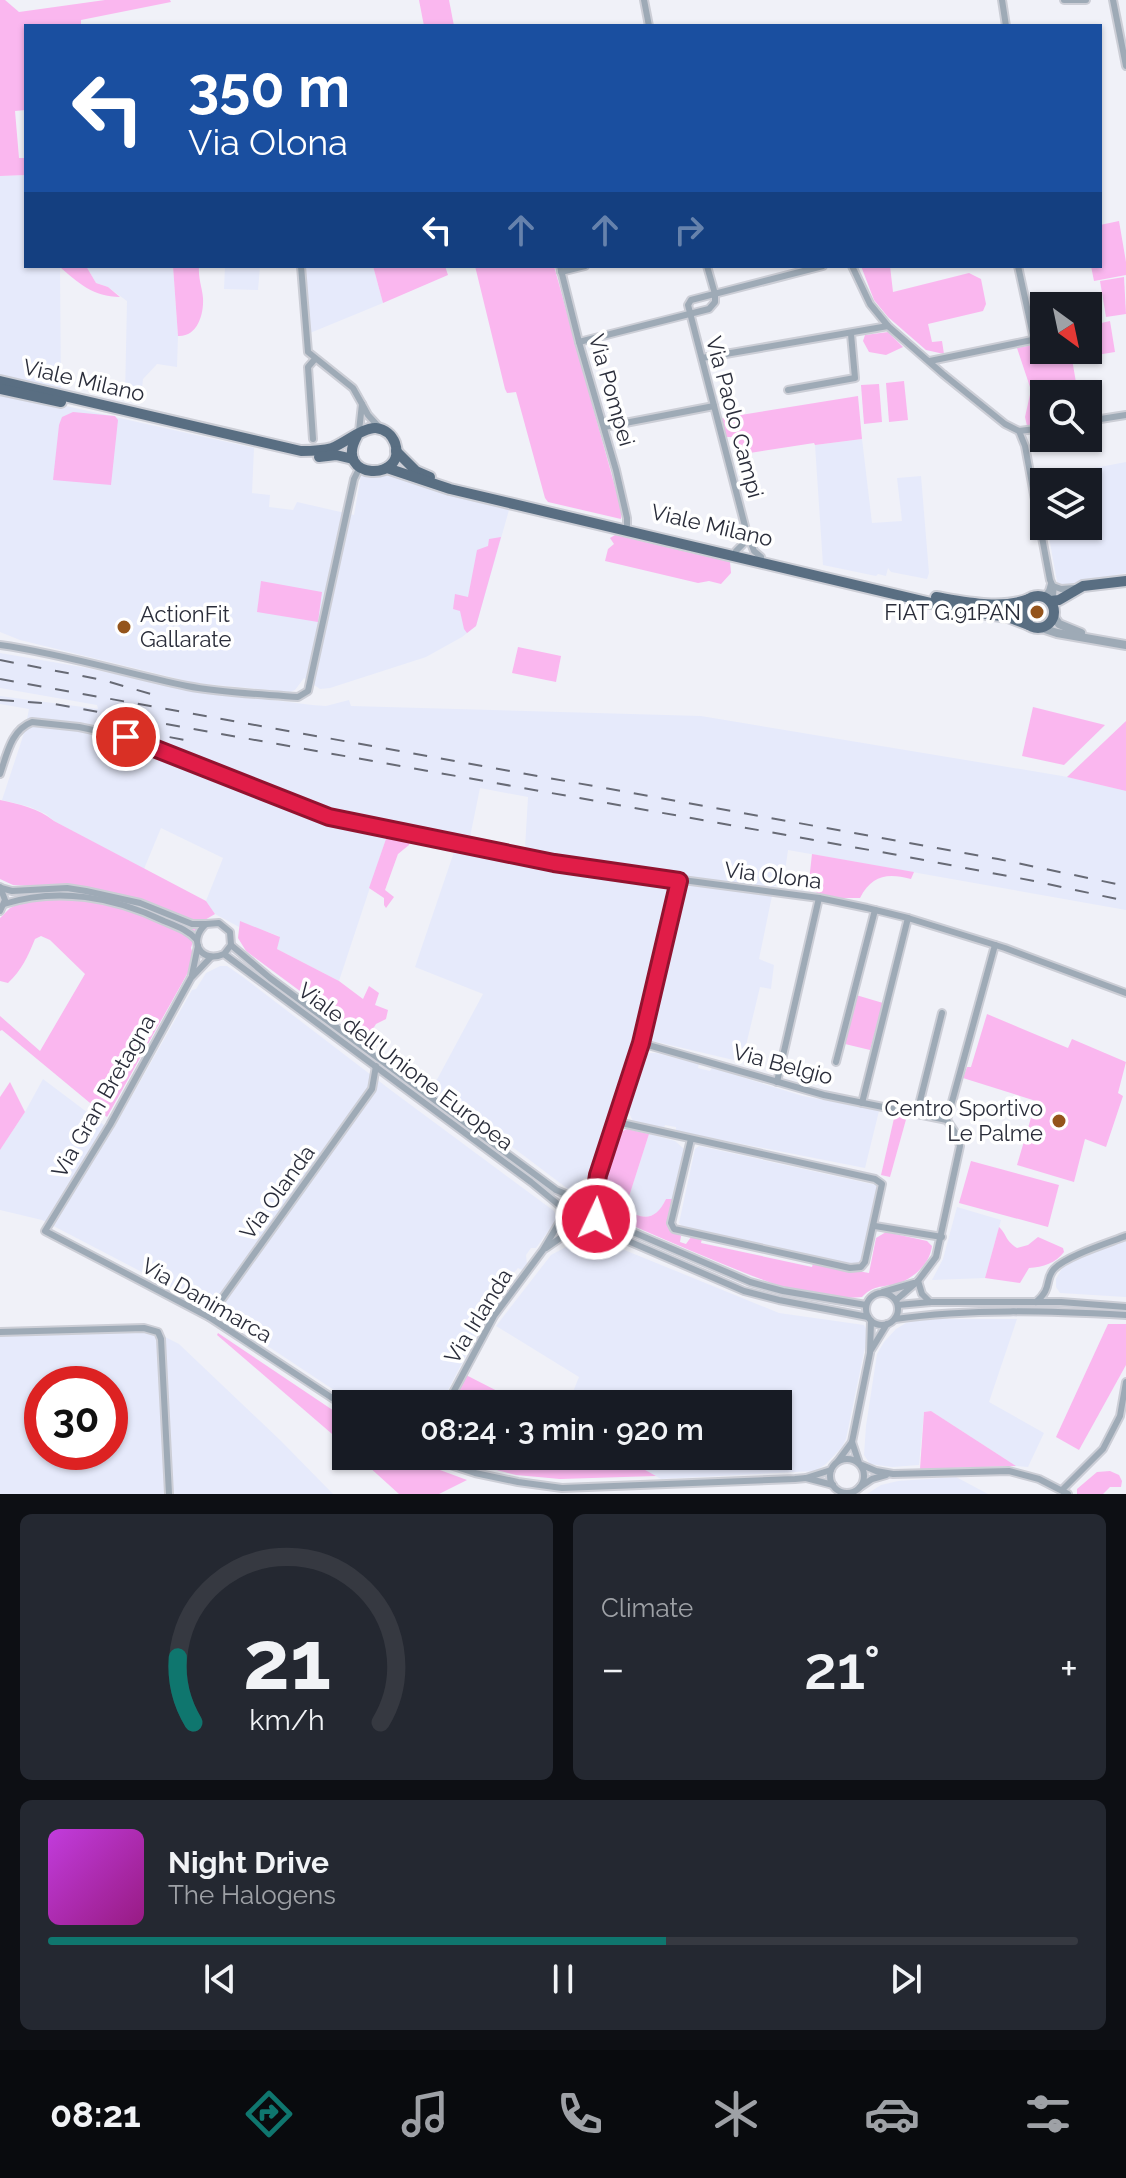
<!DOCTYPE html>
<meta charset="utf-8">
<style>
:root{--surface:#171b24;--page:#242831;--text:#f1f3f6;--muted:#9ea1a6;--line:#363941;--accent:#0f766e}
body{margin:0;font-family:Raleway,sans-serif;background:var(--page);color:var(--text);height:100vh;display:flex;flex-direction:column;font-size:30px;white-space:nowrap}
*{box-sizing:border-box;margin:0}
p{font-size:26px;color:var(--muted)}
.icon{flex:none;width:44px;height:44px;fill:none;stroke:currentColor;stroke-width:2;stroke-linecap:round;stroke-linejoin:round}
.map{position:relative;height:1494px;overflow:hidden}
.panel{display:flex;flex-direction:column;gap:20px;padding:20px;background:#0d0f14;flex:1}
.panel>*{flex:none}
.top-card{position:absolute;left:24px;top:24px;width:1078px;height:244px;border-radius:0px;box-shadow:0 2px 6px #0004;background:#1a4fa0;color:#fff;overflow:hidden}
.needle{width:52px;rotate:147deg}
.controls{position:absolute;left:1030px;top:292px;display:grid;gap:16px}
.controls a{display:grid;place-items:center;width:72px;height:72px;border-radius:0px;background:var(--surface);box-shadow:0 2px 6px #0004;font-size:40px}
.speed{position:absolute;left:24px;top:1366px;display:flex;gap:16px;font-size:40px;font-weight:700;text-align:center}
.speed>*{display:grid;place-content:center;width:104px;height:104px;border-radius:50%;background:var(--surface);box-shadow:0 2px 6px #0004;line-height:1}
.speed .limit{border:12px solid #d22;background:#fff;color:#111}
.pin{position:absolute;display:grid;place-items:center;width:68px;height:68px;color:#fff;margin:-34px;border:4px solid #fff;border-radius:50%;box-shadow:0 2px 8px #0007}
.me{position:absolute;width:88px;margin:-44px;rotate:3deg;stroke-linejoin:round;filter:drop-shadow(0 0 6px #0008)}
.turn{display:flex;align-items:center;gap:28px;height:168px;padding:0 32px;font-size:36px}
.turn .icon{width:104px;height:104px;stroke-width:2.5}
.turn b{display:block;font-size:56px;line-height:68px}
.lanes{display:flex;align-items:center;height:76px;padding:0 32px;background:#0003;justify-content:center;gap:40px;direction:ltr}
.lanes .off{opacity:.35}
.big{font-size:60px;font-weight:600;line-height:1.1}
.panel .widget{flex:1;display:flex;flex-direction:column;justify-content:center;gap:12px;min-width:0;padding:0 28px;border-radius:12px;background:var(--page)}
.panel .dial{align-items:center;gap:0}
.dial svg{height:208px;overflow:visible;fill:none;stroke:var(--line);stroke-width:7;stroke-linecap:round;text-anchor:middle}
.dial text{fill:var(--text);stroke:none}
.song{display:flex;align-items:center;gap:24px}
.cover{width:96px;height:96px;border-radius:12px;background:linear-gradient(135deg,hsl(290 70% 55%),hsl(310 70% 35%))}
.played{height:8px;border-radius:4px;background:linear-gradient(90deg,var(--accent) 60%,var(--line) 60%)}
.keys{display:flex;justify-content:space-around;direction:ltr}
.heat{display:flex;justify-content:space-between;align-items:center;font-size:44px;direction:ltr}
.panel .tiles{flex:1;display:grid;gap:20px;grid-template-columns:1fr 1fr}
.widget:last-child{grid-column:span 2}
.trip{position:absolute;left:332px;top:1390px;width:460px;height:80px;border-radius:0px;background:var(--surface);box-shadow:0 2px 6px #0004;font-weight:600;line-height:80px;text-align:center}
.dock{display:flex;height:128px;justify-content:space-around;align-items:center;background:#090b0e;color:var(--muted)}
.dock .icon{width:56px;height:56px}
.dock .selected{color:var(--accent)}
.dock b{font-size:36px;color:var(--text)}
.map>svg:first-child{display:block}
.built{fill:#e6eafb;fill-rule:evenodd}
.green{fill:#fab7ef}
.lines{fill:none;stroke-linecap:round;stroke-linejoin:round}
.minor-casing{stroke:#ccced6;stroke-width:10}
.tertiary-casing{stroke:#ccced6;stroke-width:12}
.primary-casing{stroke:#ccced6;stroke-width:14}
.minor{stroke:#9eaab6;stroke-width:6}
.tertiary{stroke:#9eaab6;stroke-width:8}
.primary{stroke:#596e82;stroke-width:10}
.rail{stroke:#676a75;stroke-width:2;stroke-dasharray:14 14;stroke-linecap:butt}
.route-casing{stroke:#92132f;stroke-width:20}
.route{stroke:#e11d48;stroke-width:14}
.poi-dot{fill:#94541c;stroke:#fff;stroke-width:3}
.labels{text-anchor:middle;stroke-width:7;stroke-linejoin:round;paint-order:stroke}
.street-label{font-size:22px;fill:#2a2d3a;stroke:#fff}
.poi-label{font-size:22px;fill:#2a2d3a;stroke:#fff;text-anchor:end}
</style>
<div class="map">
<svg width="1126" height="1494" viewBox="0 0 1126 1494">
<rect width="100%" height="100%" fill="#f0f1f8"/>
<g class="built">
<polygon points="26,175 26,266 60,266 61,389 0,375 0,176"/>
<polygon points="86,266 173,266 178,336 177,367 157,364 143,379 141,399 125,397 127,301 108,287 96,283"/>
<polygon points="225,266 284,266 260,267 258,290 256,290 224,289"/>
<polygon points="305,266 373,266 383,303 310,333"/>
<polygon points="0,393 57,404 254,448 252,493 270,495 269,507 293,510 297,502 354,515 361,475 376,471 509,510 476,626 462,637 426,657 330,688 320,689 304,678 295,690 290,692 195,683 20,640 0,632"/>
<polygon points="862,439 872,523 902,521 897,478 921,476 929,573 927,579 891,572 888,568 886,576 878,574 876,576 823,565 815,445"/>
<polygon points="1126,462 1126,573 1064,585 1057,582 1047,526 1088,526 1088,482 1044,482 1044,512 1036,479"/>
<polygon points="0,653 82,667 190,690 312,705 326,706 349,700 351,706 701,716 1068,777 1126,791 1126,910 788,850 783,886 774,886 759,959 774,965 771,989 760,987 742,1062 640,1038 590,1178 584,1178 572,1192 433,1087 483,994 415,967 455,849 524,865 528,797 480,788 469,842 390,827 339,981 277,949 279,936 240,922 239,927 215,914 206,901 223,858 161,828 144,869 54,821 46,814 30,807 2,800 25,730 29,709 0,704 0,696 98,709 97,705 0,688"/>
<polygon points="220,966 227,966 243,977 392,1091 554,1211 557,1219 536,1248 531,1248 526,1255 527,1264 522,1270 518,1268 507,1281 507,1288 484,1320 441,1404 355,1404 207,1306 42,1220 0,1210 0,1150 25,1112 43,1079 112,1131 192,990 196,989 206,973"/>
<polygon points="650,1053 656,1053 699,1064 698,1068 710,1071 712,1068 803,1096 879,1111 865,1168 676,1131 676,1127 665,1125 664,1128 633,1121 627,1109 645,1056"/>
<polygon points="649,1134 675,1141 684,1149 672,1199 666,1199 660,1211 649,1217 635,1215 625,1209"/>
<polygon points="699,1146 876,1185 878,1188 863,1262 856,1265 682,1226 679,1223 695,1149"/>
<polygon points="957,1207 1001,1220 985,1278 932,1280 943,1259"/>
<polygon points="595,1238 779,1313 864,1325 868,1333 846,1439 842,1447 826,1464 815,1471 661,1479 620,1456 778,1456 778,1404 568,1404 579,1377 496,1326 551,1255 577,1241"/>
<polygon points="1126,1239 1126,1297 1060,1293 1056,1287 1056,1279 1064,1265"/>
<polygon points="922,1319 1017,1319 989,1402 1044,1433 1028,1467 1016,1466 931,1411 924,1412 919,1465 892,1467 870,1464 864,1455 866,1426 877,1354 884,1342 896,1329 906,1323"/>
<path d="M155,1332L179,1344L281,1441L333,1494H0V1336ZM42,1384H110V1452H42Z"/>
<polygon points="956,1477 988,1494 867,1494 881,1485 898,1481"/>
</g>
<g class="green">
<polygon points="0,0 5,0 19,12 105,0 170,0 171,2 81,20 81,26 26,26 26,110 15,111 19,158 26,158 26,175 0,176"/>
<polygon points="419,0 449,0 454,26 424,26"/>
<polygon points="1119,221 1126,262 1126,275 1094,281 1091,266 1100,266 1100,225"/>
<path d="M59,266H86L96,283L108,287L120,297C94,297 78,283 59,266Z"/>
<path d="M173,266H199C198,278 202,287 203,298C204,315 197,337 178,336Z"/>
<polygon points="373,266 445,266 448,275 383,303"/>
<polygon points="475,266 554,266 622,512 621,519 548,502 545,498 516,392 507,393 505,389"/>
<polygon points="861,266 890,266 893,292 969,273 981,279 986,304 983,311 928,324 932,342 942,341 944,354 926,350 888,317 874,300"/>
<polygon points="1124,277 1126,314 1106,317 1100,281"/>
<polygon points="1110,321 1115,352 1072,359 1078,394 1044,394 1044,423 1027,426 1025,417 1031,390 1017,348 1044,343 1044,350 1088,350 1088,326"/>
<polygon points="888,332 903,347 886,355 869,352 863,341 865,335"/>
<polygon points="904,381 908,420 889,422 886,383"/>
<polygon points="879,384 882,422 864,424 861,385"/>
<polygon points="858,396 862,439 815,445 814,443 737,455 733,437 726,437 722,418"/>
<polygon points="73,412 115,416 118,420 111,485 53,480 59,425 62,417"/>
<polygon points="615,535 730,562 731,573 721,584 709,581 698,583 605,561 608,549 614,544 610,538"/>
<polygon points="501,537 476,626 467,633 464,629 460,611 453,609 455,594 468,597 477,550 488,546 489,539"/>
<polygon points="261,581 322,592 318,622 257,612"/>
<polygon points="518,647 561,656 556,682 512,673"/>
<polygon points="1033,707 1105,725 1064,765 1022,756"/>
<polygon points="1126,721 1126,791 1067,777"/>
<path d="M0,800C19,804 38,808 54,821L206,901L215,914L198,924L191,948L195,960L107,1117L2,1030L0,1031V1016L40,1051L85,974L50,940L41,936L35,939C28,956 22,970 8,983L0,981V918L10,908L23,902L30,886L13,885L0,879Z"/>
<polygon points="387,836 410,840 409,845 398,854 385,890 394,897 386,908 384,905 384,898 369,888"/>
<path d="M812,854L914,872L911,879C887,873 872,875 860,898H837L808,890Z"/>
<polygon points="240,921 280,937 277,949 339,981 363,999 369,986 379,993 375,1005 388,1010 386,1019 376,1024 366,1040 246,951 238,938"/>
<polygon points="856,995 883,1003 870,1050 845,1044"/>
<polygon points="987,1014 1068,1048 1072,1039 1126,1062 1118,1093 1123,1096 1106,1147 1085,1139 1074,1182 1017,1165 1036,1101 963,1078 967,1067 971,1067"/>
<polygon points="10,1082 25,1112 0,1150 0,1097"/>
<polygon points="895,1114 907,1116 890,1177 881,1175"/>
<path d="M627,1129L649,1134L625,1209C644,1221 656,1220 666,1199H672L668,1228L681,1236L680,1242L686,1244L691,1237L702,1239L701,1243L812,1267L813,1263L869,1273L876,1238L886,1232L927,1241L932,1246C930,1262 918,1274 904,1281C888,1289 876,1282 862,1297C813,1302 762,1280 718,1262C682,1247 646,1232 610,1215C596,1198 611,1160 616,1139L619,1133Z"/>
<polygon points="971,1161 1059,1185 1048,1227 959,1203"/>
<path d="M999,1227C1008,1236 1004,1239 1017,1248L1028,1245L1038,1237L1063,1248L1064,1252C1056,1263 1043,1267 1029,1268L1020,1283L985,1278Z"/>
<polygon points="1108,1324 1126,1324 1126,1365 1079,1450 1056,1437"/>
<polygon points="218,1333 346,1419 346,1446 217,1335"/>
<polygon points="466,1375 523,1404 453,1404"/>
<polygon points="931,1411 1016,1466 920,1469 924,1412"/>
<polygon points="357,1456 402,1456 467,1480 439,1494 399,1494"/>
<polygon points="443,1456 620,1456 656,1476 560,1479 516,1475"/>
<polygon points="1110,1471 1119,1475 1122,1481 1121,1487 1110,1487 1103,1494 1077,1494 1077,1489 1097,1472"/>
</g>
<g class="lines">
<g class="minor-casing">
<g id="minor">
<polyline points="644,0 649,26"/>
<polyline points="1002,0 1006,26"/>
<polyline points="1064,0 1086,0"/>
<polyline points="1113,0 1126,66"/>
<polyline points="301,266 308,352 353,388 362,404"/>
<polyline points="560,266 579,342 616,470 627,518 627,525"/>
<polyline points="707,266 715,294"/>
<path d="M852,266L870,304L888,326L943,374L1005,424L1019,431L1025,446L1050,580C1054,588 1055,593 1050,601"/>
<polyline points="561,272 585,266"/>
<polyline points="579,342 709,309 715,302 715,294"/>
<polyline points="702,358 888,326"/>
<polyline points="930,361 1032,340 1033,335 1018,266"/>
<polyline points="788,390 855,378 851,334"/>
<polyline points="1088,421 1126,415"/>
<polyline points="604,427 714,406"/>
<polyline points="359,431 362,404 368,415 379,427"/>
<polyline points="1019,431 1044,428"/>
<polyline points="313,439 308,367 315,359"/>
<polyline points="736,551 743,544 746,534"/>
<polyline points="761,557 754,551 746,530 688,305 691,300 823,266"/>
<polyline points="1053,586 1061,589 1075,588"/>
<polyline points="1044,597 1049,591 1051,584"/>
<path d="M0,645C64,654 124,673 187,686C223,693 262,694 298,697L308,691L354,479L360,467"/>
<path d="M0,774C7,754 11,730 32,722L79,727L126,737L329,817L554,863L819,898L867,908L908,918L1005,948L1126,993"/>
<polyline points="0,887 5,900 0,911"/>
<polyline points="1,888 12,891 67,888 86,891 140,903 192,924 206,924"/>
<path d="M4,904C58,887 114,897 164,921C176,926 188,930 197,940"/>
<polyline points="231,945 270,978 556,1190 573,1197"/>
<path d="M224,954L231,945L230,932L219,923L206,924C187,941 201,964 224,954L531,1182L565,1210"/>
<polyline points="211,957 191,978 110,1125 45,1231 209,1317 346,1407"/>
<polyline points="192,975 198,946"/>
<polyline points="641,1043 824,1095 947,1120"/>
<polyline points="836,1062 875,910"/>
<polyline points="777,1082 819,898"/>
<polyline points="862,1103 908,918"/>
<polyline points="917,1113 942,1013"/>
<polyline points="617,1122 875,1179 882,1184 865,1262 861,1267 850,1268 674,1229 671,1223 691,1139"/>
<circle cx="581" cy="1211" r="16"/>
<polyline points="594,1201 598,1175 613,1135 641,1043 679,881"/>
<polyline points="598,1211 603,1216 628,1230 750,1282 783,1291 866,1305"/>
<polyline points="591,1225 744,1291 779,1300 868,1317"/>
<polyline points="875,1226 942,1237"/>
<polyline points="546,1248 576,1227"/>
<polyline points="918,1281 922,1294 930,1302"/>
<polyline points="883,1292 914,1283"/>
<circle cx="882" cy="1309" r="16"/>
<polyline points="896,1300 918,1281 936,1257 960,1146 956,1134 947,1120 995,945"/>
<path d="M1036,1302C1053,1288 1044,1280 1054,1269C1066,1256 1108,1243 1126,1236"/>
<polyline points="898,1305 931,1302 1061,1302 1126,1307"/>
<polyline points="209,1317 372,1089 376,1066"/>
<path d="M895,1319C971,1308 1049,1311 1126,1315"/>
<polyline points="0,1332 144,1328 158,1332 161,1339 169,1494"/>
<polyline points="871,1350 887,1324"/>
<polyline points="447,1404 494,1316 543,1250 565,1213"/>
<polyline points="852,1442 859,1463"/>
<polyline points="423,1456 475,1473 518,1482 562,1488 795,1479 806,1478 831,1470"/>
<circle cx="847" cy="1476" r="17"/>
<polyline points="838,1461 852,1442 870,1353 871,1321"/>
<polyline points="862,1465 876,1471 893,1474 1009,1471 1039,1479 1068,1494"/>
<polyline points="806,1478 833,1485"/>
<polyline points="860,1487 872,1479 886,1475"/>
<polyline points="1062,1490 1103,1449 1120,1416 1126,1382"/>
</g>
</g>
<g class="tertiary-casing">
<g id="tertiary">
<polyline points="1054,617 1059,624 1081,633"/>
<polyline points="1042,628 1057,633 1126,645"/>
</g>
</g>
<g class="primary-casing">
<g id="primary">
<path d="M0,381L301,451C312,451 321,451 332,448C345,443 363,427 376,428C385,429 392,435 395,443C408,482 332,481 357,436"/>
<polyline points="0,389 61,402"/>
<polyline points="396,451 416,471 430,477"/>
<polyline points="319,457 336,455 353,459"/>
<polyline points="387,468 450,489 965,611 1008,617 1029,625"/>
<circle cx="1038" cy="612" r="16"/>
<path d="M936,597C965,602 1001,610 1029,599"/>
<polyline points="1051,601 1059,600 1083,586 1126,581"/>
</g>
</g>
<use href="#minor" class="minor"/>
<use href="#tertiary" class="tertiary"/>
<use href="#primary" class="primary"/>
<g class="rail">
<polyline points="0,660 103,680 161,697"/>
<polyline points="0,679 998,859 1126,886"/>
<polyline points="0,700 54,704 892,854 1034,881 1126,901"/>
<polyline points="115,725 137,731 185,740"/>
</g>
</g>
<g class="lines">
<g class="route-casing">
<polyline id="route" points="126,737 329,817 554,863 679,881 641,1043 598,1175 594,1201 598,1211 596,1219"/>
</g>
<use href="#route" class="route"/>
</g>
<g class="poi-dot">
<circle cx="1037" cy="612" r="8"/>
<circle cx="124" cy="627" r="8"/>
<circle cx="1059" cy="1121" r="8"/>
</g>
<g class="labels">
<g class="street-label">
<text transform="translate(84 380) rotate(13)" y="8">Viale Milano</text>
<text transform="translate(612 390) rotate(74)" y="8">Via Pompei</text>
<text transform="translate(735 417) rotate(75)" y="8">Via Paolo Campi</text>
<text transform="translate(712 525) rotate(13)" y="8">Viale Milano</text>
<text transform="translate(773 875) rotate(7)" y="8">Via Olona</text>
<text transform="translate(783 1064) rotate(15)" y="8">Via Belgio</text>
<text transform="translate(406 1066) rotate(37)" y="8">Viale dell'Unione Europea</text>
<text transform="translate(103 1096) rotate(-60)" y="8">Via Gran Bretagna</text>
<text transform="translate(277 1192) rotate(-54)" y="8">Via Olanda</text>
<text transform="translate(207 1300) rotate(30)" y="8">Via Danimarca</text>
<text transform="translate(478 1316) rotate(-58)" y="8">Via Irlanda</text>
</g>
<g class="poi-label">
<text x="1021" y="620">FIAT G.91PAN</text>
<text x="140" y="622" text-anchor="start">ActionFit<tspan x="140" dy="25">Gallarate</tspan></text>
<text x="1043" y="1116">Centro Sportivo<tspan x="1043" dy="25">Le Palme</tspan></text>
</g>
</g>
</svg>
<div class="controls">
<a><svg class="needle" viewBox="-14 -14 28 28"><path d="M0-13l5 13h-10z" fill="#e53935"/><path d="M0 13l5-13h-10z" fill="#9ea1a6"/></svg></a>
<a><svg class="icon" aria-label="search" viewBox="0 0 24 24"><circle cx="10" cy="10" r="6"/><path d="M15 15l6 6"/></svg></a>
<a><svg class="icon" aria-label="layers" viewBox="0 0 24 24"><path d="M12 4l9 5-9 5-9-5zM3 14l9 5 9-5"/></svg></a>
</div>
<div class="speed"><div class="limit">30</div></div>
<div class="pin" style="left:126px;top:737px;background:#d93025"><svg class="icon" aria-label="arrive" viewBox="0 0 24 24"><path d="M6 21V4h12l-3 4 3 4H6"/></svg></div>
<svg class="me" style="left:596px;top:1219px" viewBox="-20 -20 40 40"><circle r="17" fill="#e11d48" stroke="#fff" stroke-width="3"/><path d="M0-11L8 9 0 5-8 9z" fill="#fff"/></svg>
<div class="trip">08:24 · 3 min · 920 m</div>
<div class="top-card">
<div class="turn"><svg class="icon" aria-label="left" viewBox="0 0 24 24"><path d="M17 20v-9H6M10 6l-5 5 5 5"/></svg><div><b>350 m</b>Via Olona</div></div>
<div class="lanes"><svg class="icon" aria-label="left" viewBox="0 0 24 24"><path d="M17 20v-9H6M10 6l-5 5 5 5"/></svg><svg class="icon off" aria-label="ahead" viewBox="0 0 24 24"><path d="M12 20V5M6 11l6-6 6 6"/></svg><svg class="icon off" aria-label="ahead" viewBox="0 0 24 24"><path d="M12 20V5M6 11l6-6 6 6"/></svg><svg class="icon off" aria-label="right" viewBox="0 0 24 24"><path d="M7 20v-9h11M14 6l5 5-5 5"/></svg></div>
</div>
</div>
<section class="panel">
<div class="tiles">
<div class="widget dial"><svg viewBox="0 0 100 80">
<path d="M14 69A42 42 0 1 1 86 69"/>
<path d="M14 69A42 42 0 0 1 8 44" stroke="#0f766e"/>
<text x="50" y="56" font-size="32" font-weight="700">21</text>
<text x="50" y="72" font-size="11">km/h</text>
</svg></div>
<div class="widget"><p>Climate</p>
<div class="heat"><a>−</a><b class="big">21°</b><a>+</a></div>
</div>
<div class="widget">
<div class="song"><i class="cover"></i><div><b>Night Drive</b><p>The Halogens</p></div></div>
<div class="played"></div>
<div class="keys"><svg class="icon" aria-label="previous" viewBox="0 0 24 24"><path d="M18 5L8 12l10 7zM5 5v14"/></svg><svg class="icon" aria-label="pause" viewBox="0 0 24 24"><path d="M8 5v14M16 5v14"/></svg><svg class="icon" aria-label="next" viewBox="0 0 24 24"><path d="M6 5l10 7-10 7zM19 5v14"/></svg></div>
</div>
</div>
</section>
<nav class="dock">
<b>08:21</b>
<svg class="icon selected" aria-label="directions" viewBox="0 0 24 24"><path d="M12 3l9 9-9 9-9-9zM9 14v-3h6M13 9l2 2-2 2"/></svg>
<svg class="icon" aria-label="music" viewBox="0 0 24 24"><path d="M9 18V5l10-2v13"/><circle cx="6" cy="18" r="3"/><circle cx="16" cy="16" r="3"/></svg>
<svg class="icon" aria-label="phone" viewBox="0 0 24 24"><path d="M5 4h4l2 5-3 2q2 4 5 5l2-3 5 2v4C11 20 4 13 5 4z"/></svg>
<svg class="icon" aria-label="climate" viewBox="0 0 24 24"><path d="M12 3v18M4 7l16 10M4 17L20 7"/></svg>
<svg class="icon" aria-label="car" viewBox="0 0 24 24"><path d="M5 17H2v-5l4-1 3-4h7l3 4 3 1v5h-3M9 17h6M6 11h13"/><circle cx="7" cy="17" r="2"/><circle cx="17" cy="17" r="2"/></svg>
<svg class="icon" aria-label="filters" viewBox="0 0 24 24"><path d="M4 7h16M4 17h16"/><circle cx="9" cy="7" r="2"/><circle cx="15" cy="17" r="2"/></svg>
</nav>
